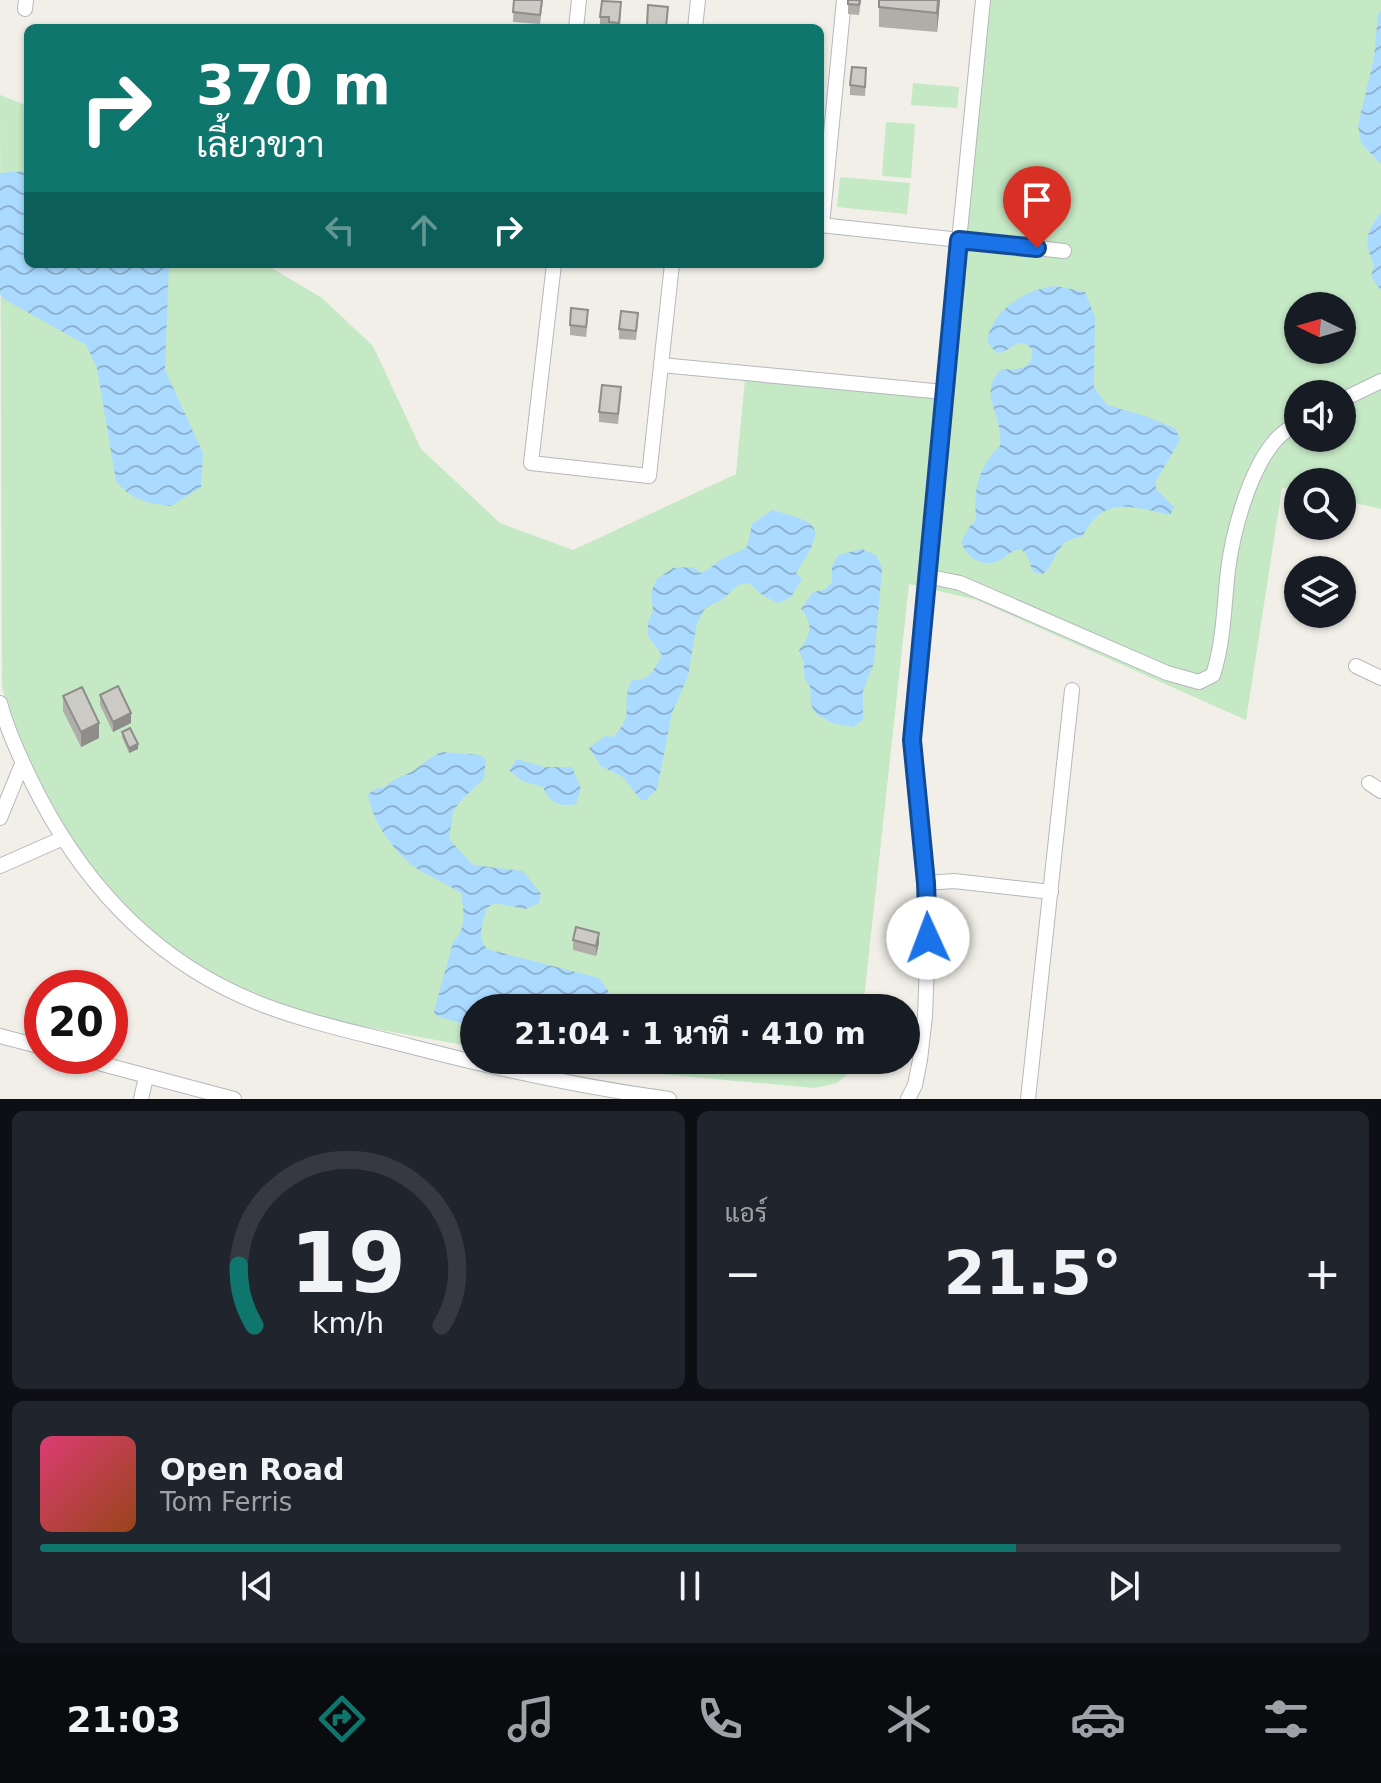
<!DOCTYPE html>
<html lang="th">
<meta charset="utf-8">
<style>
:root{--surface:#171b24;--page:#20242c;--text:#f1f3f6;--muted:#9ea1a6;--line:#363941;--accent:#0f766e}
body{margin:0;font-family:"DejaVu Sans",Sarabun,sans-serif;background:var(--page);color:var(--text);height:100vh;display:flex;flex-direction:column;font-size:30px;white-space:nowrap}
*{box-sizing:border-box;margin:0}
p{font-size:26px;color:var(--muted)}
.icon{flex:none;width:44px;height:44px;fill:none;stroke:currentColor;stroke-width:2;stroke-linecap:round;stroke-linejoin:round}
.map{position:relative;height:1099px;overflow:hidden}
.drawer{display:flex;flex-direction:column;gap:12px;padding:12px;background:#0d0f14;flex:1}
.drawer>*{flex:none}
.guide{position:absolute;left:24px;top:24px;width:800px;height:244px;border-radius:12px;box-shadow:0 2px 6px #0004;background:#0f766e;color:#fff;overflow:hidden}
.needle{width:52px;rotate:275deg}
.tools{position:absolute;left:1284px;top:292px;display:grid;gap:16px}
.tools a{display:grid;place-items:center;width:72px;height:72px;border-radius:50%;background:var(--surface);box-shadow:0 2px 6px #0004;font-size:40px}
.speed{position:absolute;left:24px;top:970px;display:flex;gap:16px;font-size:40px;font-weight:700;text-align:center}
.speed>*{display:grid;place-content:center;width:104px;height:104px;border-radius:50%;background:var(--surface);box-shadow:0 2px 6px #0004;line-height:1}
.speed .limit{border:12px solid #d22;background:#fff;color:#111}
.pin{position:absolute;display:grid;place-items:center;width:68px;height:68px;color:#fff;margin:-82px -34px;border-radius:50% 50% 50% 0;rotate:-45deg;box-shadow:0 0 8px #0007}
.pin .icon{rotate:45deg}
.me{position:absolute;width:88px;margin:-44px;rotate:358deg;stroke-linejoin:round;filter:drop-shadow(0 0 6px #0008)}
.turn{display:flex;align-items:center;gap:28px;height:168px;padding:0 40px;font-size:36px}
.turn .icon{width:104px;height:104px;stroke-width:2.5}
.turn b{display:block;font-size:56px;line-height:68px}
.lanes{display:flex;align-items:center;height:76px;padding:0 40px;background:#0003;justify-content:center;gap:40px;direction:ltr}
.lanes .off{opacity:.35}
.big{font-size:60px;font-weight:800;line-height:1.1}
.drawer .card{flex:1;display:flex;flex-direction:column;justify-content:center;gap:12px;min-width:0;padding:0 28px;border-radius:12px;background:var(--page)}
.drawer .dial{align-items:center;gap:0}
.dial svg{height:208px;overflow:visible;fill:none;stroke:var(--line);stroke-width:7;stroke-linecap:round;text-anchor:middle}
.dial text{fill:var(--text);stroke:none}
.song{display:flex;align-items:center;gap:24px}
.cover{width:96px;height:96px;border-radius:12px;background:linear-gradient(135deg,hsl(340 70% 55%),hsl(20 70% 35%))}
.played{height:8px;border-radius:4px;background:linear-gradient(90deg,var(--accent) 75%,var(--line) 75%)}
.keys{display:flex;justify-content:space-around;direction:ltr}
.heat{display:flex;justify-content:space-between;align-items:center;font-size:44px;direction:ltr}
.drawer .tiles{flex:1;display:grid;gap:12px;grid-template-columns:1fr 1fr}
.card:last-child{grid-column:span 2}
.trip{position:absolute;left:460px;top:994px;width:460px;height:80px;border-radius:40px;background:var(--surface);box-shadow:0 2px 6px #0004;font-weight:800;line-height:80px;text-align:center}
.menu{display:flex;height:128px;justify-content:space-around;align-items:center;background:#090b0e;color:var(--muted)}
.menu .icon{width:56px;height:56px}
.menu .on{color:var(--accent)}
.menu b{font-size:36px;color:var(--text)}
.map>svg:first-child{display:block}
.grass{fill:#c5e8c5;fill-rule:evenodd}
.water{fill:url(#water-waves)}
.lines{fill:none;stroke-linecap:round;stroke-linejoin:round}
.minor-casing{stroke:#b5b8bc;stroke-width:16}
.minor{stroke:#fff;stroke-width:14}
.wall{fill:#afaea9}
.shaded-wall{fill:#8f8d8a}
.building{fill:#cccac5;stroke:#8f8d8a;stroke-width:2}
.route-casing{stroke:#114b97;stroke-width:20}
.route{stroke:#1a73e8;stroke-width:14}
</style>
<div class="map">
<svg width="1381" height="1099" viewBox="0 0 1381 1099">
<defs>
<pattern id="water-waves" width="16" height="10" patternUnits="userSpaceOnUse" patternTransform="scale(2)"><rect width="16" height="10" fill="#aadaff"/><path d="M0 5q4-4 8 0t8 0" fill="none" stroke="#8eb4d2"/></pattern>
</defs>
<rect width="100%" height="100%" fill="#f1efe8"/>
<g class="grass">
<path d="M989,0H1381V509L1342,500V482H1298V491L1282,488L1246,720L977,600L909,584L863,1008H474V1047C408,1034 329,1024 267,1000C164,961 97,889 46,793C28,759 12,725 2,687L0,95L28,106V264H265L322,298L373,346L421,449L500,523L573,550L736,474L745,379L950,397ZM1298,306H1342V350H1298ZM1298,394H1342V438H1298Z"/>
<polygon points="913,83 959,87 957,108 911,105"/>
<polygon points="886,122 915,124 911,178 882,176"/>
<polygon points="840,177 910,183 907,214 837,207"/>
<polygon points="538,1060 858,1060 857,1066 837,1083 815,1088 561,1065"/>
</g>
<g class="water">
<polygon points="1381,10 1381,164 1361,143 1358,125 1374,58 1378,15"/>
<path d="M28,171V264H169L165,370L203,453L201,487L171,506C147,503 131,500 116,481L97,368L86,345L4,299L0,294V173Z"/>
<path d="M1381,212V291L1371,276L1374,265C1363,241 1366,233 1381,212Z"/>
<path d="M1056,286L1085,292L1095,317L1094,387L1107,405L1148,417L1176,429L1180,440L1156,481V489L1174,507L1170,515C1130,506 1104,495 1082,537C1054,539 1059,561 1043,574L1033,572L1027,555L1021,549C1010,550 1007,557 998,561C982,568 966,557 961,542L970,526L976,520C974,489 977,469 1000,446C1005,416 975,393 1002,369C1019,370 1034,369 1032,349L1026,344L1018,343C1002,352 999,361 987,340C994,308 1026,289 1056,286Z"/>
<path d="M772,510C823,524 826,526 796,573L802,579L791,597L779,603L765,597L749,583L738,585L723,599L705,608L697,623L688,676L672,713L657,789L646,800H641L623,777L601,766L589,748L605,736L613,737C637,714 619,705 632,680C650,682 654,669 662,655L648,636V623L653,611L651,592L657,579L673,568L694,567L700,573C711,570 713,564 722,559C731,554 740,552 747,547L752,524Z"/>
<path d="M862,549L876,555L882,568L874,663L863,691V720L853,727L832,723L816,714L811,705L810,687L804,677V663L799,650C811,636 814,624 801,609L813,592L824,590L832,582V566L838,555Z"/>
<path d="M442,752L481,755L486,760L484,779L464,797L453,811L449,839L473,865L523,871L541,894L539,903L526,909L494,903L487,908C483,923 476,936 487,949L599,978L609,992L605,1008H474V1027L437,1016L434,1012L453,942C467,929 464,910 461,893C447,884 430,877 416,868C394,853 371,819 368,794L377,788H384C392,780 398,778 407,774C420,768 428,757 442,752Z"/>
<path d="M517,759L544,767H572L581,789L576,804C560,807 549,803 543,787L522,781L509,770Z"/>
</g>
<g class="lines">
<g class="minor-casing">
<g id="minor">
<polyline points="25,9 26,0"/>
<polyline points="576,28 579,0"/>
<polyline points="695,28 698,0"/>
<polyline points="820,225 1064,251"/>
<polyline points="822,225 844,0"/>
<polyline points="554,264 531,463 649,476 672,264"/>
<polyline points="661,365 944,392"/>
<polyline points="1342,400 1381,381"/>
<path d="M926,576L960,583L1167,673L1199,682L1213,675C1224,641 1224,605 1228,570C1233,531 1249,472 1274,442C1280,434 1290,428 1298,422"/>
<polyline points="1356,666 1381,678"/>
<path d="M0,703C9,736 24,767 40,798C90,893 164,968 266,1006C314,1024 364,1034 413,1047C498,1069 582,1087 669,1099"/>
<polyline points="1369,783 1381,791"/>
<polyline points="0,818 22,764"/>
<polyline points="0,866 61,839"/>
<polyline points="926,883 954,881 1051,892"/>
<polyline points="0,1036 42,1047"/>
<polyline points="72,1056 234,1099"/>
<polyline points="141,1099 146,1077"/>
<polyline points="908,1099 915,1085 920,1060 925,1016 928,938 926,883 912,740 944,392 983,0"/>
<polyline points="1028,1099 1072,690"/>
</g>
</g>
<use href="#minor" class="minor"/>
</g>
<g class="wall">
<polygon points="514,0 543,0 540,24 513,22"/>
<polygon points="861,0 859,15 848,14 848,4"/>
<polygon points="940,0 937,32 879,27 879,7"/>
<polygon points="621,12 620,28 600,26 600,17"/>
<polygon points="866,78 865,96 850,95 850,85"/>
<polygon points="588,320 586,337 570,335 570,325"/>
<polygon points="638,323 636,340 619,339 619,329"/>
<polygon points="621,397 618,424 599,422 599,412"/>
<polygon points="100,695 131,723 113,732 100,705"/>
<polygon points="63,696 99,738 81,747 63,711"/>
<polygon points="122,732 138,749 129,753 122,737"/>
<polygon points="573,940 599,943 596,956 573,950"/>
</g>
<g class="shaded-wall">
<polygon points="938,0 940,0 937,32 937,13"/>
<polygon points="131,713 131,723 113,732 113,722"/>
<polygon points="99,723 99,738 81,747 81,732"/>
<polygon points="138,744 138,749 129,753 129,748"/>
<polygon points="599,933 599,943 596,956 596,946"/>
</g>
<g class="building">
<polygon points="514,0 542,0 540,15 513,12"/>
<polygon points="848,0 860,0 859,5 848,4"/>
<polygon points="879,0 938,0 937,13 879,7"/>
<polygon points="602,1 621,2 619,23 609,22 609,17 600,17"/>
<polygon points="648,5 668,7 666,27 647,26"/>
<polygon points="852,67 866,68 865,87 850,85"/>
<polygon points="571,308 588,310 586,327 570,325"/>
<polygon points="621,311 638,313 636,331 619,329"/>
<polygon points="602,385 621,387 618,414 599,412"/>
<polygon points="118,686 131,713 113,722 100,695"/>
<polygon points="82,687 99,723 81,732 63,696"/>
<polygon points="130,728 138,744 129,748 122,732"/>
<polygon points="576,927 599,933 596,946 573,940"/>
</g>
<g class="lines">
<g class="route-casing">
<polyline id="route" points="928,938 926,883 912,740 959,240 1037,248"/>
</g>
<use href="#route" class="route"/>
</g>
</svg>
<div class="tools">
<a><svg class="needle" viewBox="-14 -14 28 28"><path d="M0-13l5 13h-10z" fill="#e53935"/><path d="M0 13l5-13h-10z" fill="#9ea1a6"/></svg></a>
<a><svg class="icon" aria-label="sound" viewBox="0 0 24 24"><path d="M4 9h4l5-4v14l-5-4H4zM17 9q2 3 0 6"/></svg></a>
<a><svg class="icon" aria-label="search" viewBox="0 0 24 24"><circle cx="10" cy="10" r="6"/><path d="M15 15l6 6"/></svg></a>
<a><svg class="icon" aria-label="layers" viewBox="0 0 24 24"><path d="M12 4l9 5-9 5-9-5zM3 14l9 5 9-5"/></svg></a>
</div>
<div class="speed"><div class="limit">20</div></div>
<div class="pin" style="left:1037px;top:248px;background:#d93025"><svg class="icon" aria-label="arrive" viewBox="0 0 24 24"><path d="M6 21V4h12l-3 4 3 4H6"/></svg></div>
<svg class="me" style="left:928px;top:938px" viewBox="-20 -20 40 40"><circle r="19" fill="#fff"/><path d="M0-13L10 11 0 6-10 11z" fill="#1a73e8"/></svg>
<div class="trip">21:04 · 1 นาที · 410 m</div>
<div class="guide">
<div class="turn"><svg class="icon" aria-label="right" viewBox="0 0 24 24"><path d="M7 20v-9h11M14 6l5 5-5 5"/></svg><div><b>370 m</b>เลี้ยวขวา</div></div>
<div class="lanes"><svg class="icon off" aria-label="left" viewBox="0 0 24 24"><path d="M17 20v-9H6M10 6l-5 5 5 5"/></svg><svg class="icon off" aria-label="ahead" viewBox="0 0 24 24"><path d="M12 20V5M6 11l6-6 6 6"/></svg><svg class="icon" aria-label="right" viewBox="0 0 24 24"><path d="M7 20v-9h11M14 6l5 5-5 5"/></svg></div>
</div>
</div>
<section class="drawer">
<div class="tiles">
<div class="card dial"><svg viewBox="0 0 100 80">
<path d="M14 69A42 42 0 1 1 86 69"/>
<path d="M14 69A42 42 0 0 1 8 46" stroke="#0f766e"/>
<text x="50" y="56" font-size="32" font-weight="700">19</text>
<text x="50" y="72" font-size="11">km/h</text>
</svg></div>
<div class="card"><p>แอร์</p>
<div class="heat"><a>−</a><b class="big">21.5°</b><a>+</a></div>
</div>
<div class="card">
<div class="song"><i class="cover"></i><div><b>Open Road</b><p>Tom Ferris</p></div></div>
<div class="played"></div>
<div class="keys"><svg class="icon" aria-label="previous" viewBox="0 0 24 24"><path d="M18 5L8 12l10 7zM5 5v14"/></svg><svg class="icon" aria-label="pause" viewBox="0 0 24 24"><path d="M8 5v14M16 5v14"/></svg><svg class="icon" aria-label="next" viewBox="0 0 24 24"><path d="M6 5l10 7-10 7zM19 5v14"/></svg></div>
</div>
</div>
</section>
<nav class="menu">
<b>21:03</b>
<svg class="icon on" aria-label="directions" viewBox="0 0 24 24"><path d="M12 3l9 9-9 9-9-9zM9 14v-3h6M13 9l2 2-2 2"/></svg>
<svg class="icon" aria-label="music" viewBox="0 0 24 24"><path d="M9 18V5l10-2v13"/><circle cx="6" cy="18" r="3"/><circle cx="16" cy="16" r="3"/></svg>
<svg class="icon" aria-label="phone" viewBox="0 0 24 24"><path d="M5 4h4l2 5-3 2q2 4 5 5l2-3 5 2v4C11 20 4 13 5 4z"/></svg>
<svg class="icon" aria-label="climate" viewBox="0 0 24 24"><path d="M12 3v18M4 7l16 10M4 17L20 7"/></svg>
<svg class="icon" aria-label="car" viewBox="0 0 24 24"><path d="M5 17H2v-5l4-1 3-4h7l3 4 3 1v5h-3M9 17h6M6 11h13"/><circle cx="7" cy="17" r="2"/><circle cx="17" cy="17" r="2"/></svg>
<svg class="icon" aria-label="filters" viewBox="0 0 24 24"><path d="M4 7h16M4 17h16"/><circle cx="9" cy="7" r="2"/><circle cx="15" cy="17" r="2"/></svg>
</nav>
